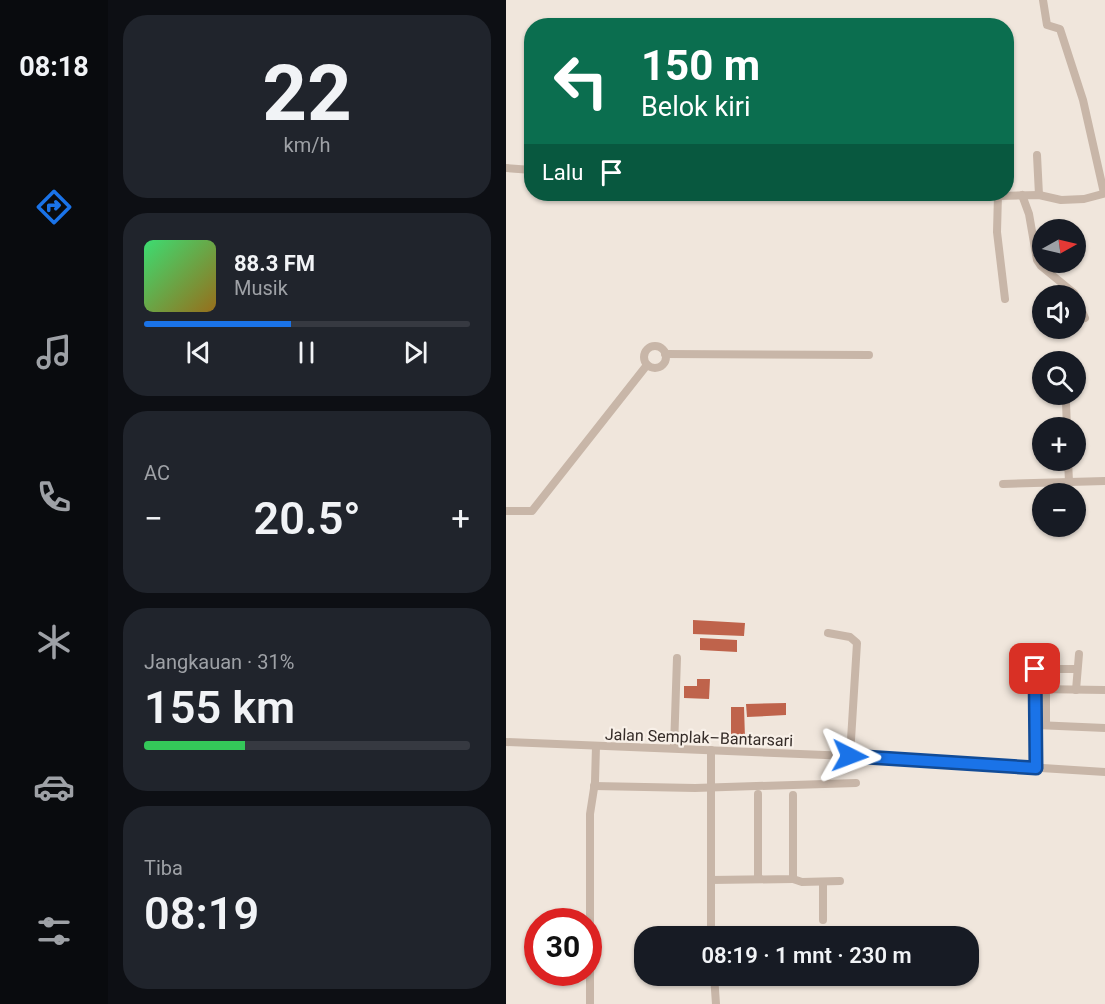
<!DOCTYPE html>
<html lang="id">
<meta charset="utf-8">
<style>
:root{--surface:#171b24;--page:#20242c;--text:#f1f3f6;--muted:#9ea1a6;--line:#363941;--accent:#1a73e8}
body{margin:0;font-family:Roboto,sans-serif;background:var(--page);color:var(--text);height:100vh;display:flex;flex-direction:column;font-size:22px;white-space:nowrap}
*{box-sizing:border-box;margin:0}
p{font-size:20px;color:var(--muted)}
.icon{flex:none;width:33px;height:33px;fill:none;stroke:currentColor;stroke-width:2;stroke-linecap:round;stroke-linejoin:round}
.map{position:relative;flex:1;overflow:hidden}
.sheet{display:flex;flex-direction:column;gap:15px;padding:15px;background:#0d0f14;width:398px}
.sheet>*{flex:none}
.hud{position:absolute;left:18px;top:18px;width:490px;height:183px;border-radius:24px;box-shadow:0 2px 4px #0004;background:#0b6e4f;color:#fff;overflow:hidden}
.needle{width:39px;rotate:82deg}
.buttons{position:absolute;left:526px;top:219px;display:grid;gap:12px}
.buttons a{display:grid;place-items:center;width:54px;height:54px;border-radius:50%;background:var(--surface);box-shadow:0 2px 4px #0004;font-size:30px}
.speed{position:absolute;left:18px;top:908px;display:flex;gap:12px;font-size:30px;font-weight:700;text-align:center}
.speed>*{display:grid;place-content:center;width:78px;height:78px;border-radius:50%;background:var(--surface);box-shadow:0 2px 4px #0004;line-height:1}
.speed .limit{border:9px solid #d22;background:#fff;color:#111}
.pin{position:absolute;display:grid;place-items:center;width:51px;height:51px;color:#fff;margin:-26px;border-radius:12px;box-shadow:0 3px 9px #0006}
.me{position:absolute;width:66px;margin:-33px;rotate:93deg;stroke-linejoin:round;filter:drop-shadow(0 0 4px #0008)}
.turn{display:flex;align-items:center;gap:21px;height:126px;padding:0 18px;font-size:27px}
.turn .icon{width:78px;height:78px;stroke-width:2.5}
.turn b{display:block;font-size:42px;line-height:51px}
.then{display:flex;align-items:center;height:57px;padding:0 18px;background:#0003;gap:12px;font-size:22px}
.big{font-size:45px;font-weight:600;line-height:1.1}
.sheet .widget{flex:1;display:flex;flex-direction:column;justify-content:center;gap:9px;min-width:0;padding:0 21px;border-radius:24px;background:var(--page)}
.sheet .dial{align-items:center;gap:0}
.dial b{font-size:78px;line-height:1}
.song{display:flex;align-items:center;gap:18px}
.cover{width:72px;height:72px;border-radius:9px;background:linear-gradient(135deg,hsl(140 70% 55%),hsl(40 70% 35%))}
.played{height:6px;border-radius:3px;background:linear-gradient(90deg,var(--accent) 45%,var(--line) 45%)}
.keys{display:flex;justify-content:space-around;direction:ltr}
.heat{display:flex;justify-content:space-between;align-items:center;font-size:33px;direction:ltr}
.charge{height:9px;border-radius:4px;background:linear-gradient(90deg,#34c759 31%,var(--line) 0)}
.trip{position:absolute;left:128px;top:926px;width:345px;height:60px;border-radius:24px;background:var(--surface);box-shadow:0 2px 4px #0004;font-weight:600;line-height:60px;text-align:center}
main{display:flex;flex:1;min-height:0}
.menu{display:flex;flex-direction:column;width:108px;justify-content:space-around;align-items:center;background:#090b0e;color:var(--muted)}
.menu .icon{width:42px;height:42px}
.menu .current{color:var(--accent)}
.menu b{font-size:27px;color:var(--text)}
.map>svg:first-child{display:block}
.building{fill:#bf634b}
.lines{fill:none;stroke-linecap:round;stroke-linejoin:round}
.street{stroke:#c8b6a8;stroke-width:8}
.route-casing{stroke:#114b97;stroke-width:15}
.route{stroke:#1a73e8;stroke-width:10}
.labels{text-anchor:middle;stroke-width:4.5;stroke-linejoin:round;paint-order:stroke}
.street-label{font-size:16px;fill:#352c28;stroke:#f8f0e8}
</style>
<main>
<nav class="menu">
<b>08:18</b>
<svg class="icon current" aria-label="directions" viewBox="0 0 24 24"><path d="M12 3l9 9-9 9-9-9zM9 14v-3h6M13 9l2 2-2 2"/></svg>
<svg class="icon" aria-label="music" viewBox="0 0 24 24"><path d="M9 18V5l10-2v13"/><circle cx="6" cy="18" r="3"/><circle cx="16" cy="16" r="3"/></svg>
<svg class="icon" aria-label="phone" viewBox="0 0 24 24"><path d="M5 4h4l2 5-3 2q2 4 5 5l2-3 5 2v4C11 20 4 13 5 4z"/></svg>
<svg class="icon" aria-label="climate" viewBox="0 0 24 24"><path d="M12 3v18M4 7l16 10M4 17L20 7"/></svg>
<svg class="icon" aria-label="car" viewBox="0 0 24 24"><path d="M5 17H2v-5l4-1 3-4h7l3 4 3 1v5h-3M9 17h6M6 11h13"/><circle cx="7" cy="17" r="2"/><circle cx="17" cy="17" r="2"/></svg>
<svg class="icon" aria-label="filters" viewBox="0 0 24 24"><path d="M4 7h16M4 17h16"/><circle cx="9" cy="7" r="2"/><circle cx="15" cy="17" r="2"/></svg>
</nav>
<section class="sheet">
<div class="widget dial"><b>22</b><p>km/h</p></div>
<div class="widget">
<div class="song"><i class="cover"></i><div><b>88.3 FM</b><p>Musik</p></div></div>
<div class="played"></div>
<div class="keys"><svg class="icon" aria-label="previous" viewBox="0 0 24 24"><path d="M18 5L8 12l10 7zM5 5v14"/></svg><svg class="icon" aria-label="pause" viewBox="0 0 24 24"><path d="M8 5v14M16 5v14"/></svg><svg class="icon" aria-label="next" viewBox="0 0 24 24"><path d="M6 5l10 7-10 7zM19 5v14"/></svg></div>
</div>
<div class="widget"><p>AC</p>
<div class="heat"><a>−</a><b class="big">20.5°</b><a>+</a></div>
</div>
<div class="widget"><p>Jangkauan · 31%</p><b class="big">155 km</b><div class="charge"></div></div>
<div class="widget"><p>Tiba</p><b class="big">08:19</b></div>
</section>
<div class="map">
<svg width="600" height="1004" viewBox="0 0 600 1004">
<rect width="100%" height="100%" fill="#f0e6dc"/>
<g class="building">
<polygon points="187,620 239,623 238,636 187,634"/>
<polygon points="194,638 231,640 231,652 194,650"/>
<polygon points="191,679 204,679 203,699 178,698 178,686 191,686"/>
<polygon points="280,703 280,715 241,717 240,704"/>
<polygon points="225,707 238,707 239,738 225,738"/>
</g>
<g class="lines">
<g class="street">
<polyline points="537,0 541,25 554,29 577,100 598,193"/>
<polyline points="531,155 533,195"/>
<polyline points="0,168 26,170"/>
<polyline points="492,194 491,232 499,299"/>
<polyline points="516,195 523,214 531,260 535,266 568,293 579,318"/>
<polyline points="492,196 533,195 555,200 578,199 600,193"/>
<circle cx="149" cy="357" r="11"/>
<polyline points="159,354 363,355"/>
<polyline points="560,403 561,428"/>
<polyline points="562,460 563,482"/>
<polyline points="497,484 600,481"/>
<polyline points="0,511 26,511 141,365"/>
<polyline points="322,633 344,637 351,643 344,756"/>
<polyline points="528,649 530,768"/>
<polyline points="529,669 571,669"/>
<polyline points="530,689 600,690"/>
<polyline points="540,690 540,725"/>
<polyline points="570,690 573,654"/>
<polyline points="530,725 600,728"/>
<polyline points="0,742 344,756 600,772"/>
<polyline points="168,748 171,658"/>
<polyline points="205,750 205,936"/>
<polyline points="88,786 189,788 350,783"/>
<polyline points="252,879 252,794"/>
<polyline points="287,879 296,882 334,881"/>
<polyline points="205,880 287,879 287,795"/>
<polyline points="317,920 317,882"/>
<polyline points="208,975 210,1004"/>
<polyline points="84,1004 84,814 89,782 90,746"/>
</g>
</g>
<g class="lines">
<g class="route-casing">
<polyline id="route" points="344,756 530,768 529,669"/>
</g>
<use href="#route" class="route"/>
</g>
<g class="labels">
<g class="street-label">
<text transform="translate(193 737) rotate(2)" y="6">Jalan Semplak–Bantarsari</text>
</g>
</g>
</svg>
<div class="buttons">
<a><svg class="needle" viewBox="-14 -14 28 28"><path d="M0-13l5 13h-10z" fill="#e53935"/><path d="M0 13l5-13h-10z" fill="#9ea1a6"/></svg></a>
<a><svg class="icon" aria-label="sound" viewBox="0 0 24 24"><path d="M4 9h4l5-4v14l-5-4H4zM17 9q2 3 0 6"/></svg></a>
<a><svg class="icon" aria-label="search" viewBox="0 0 24 24"><circle cx="10" cy="10" r="6"/><path d="M15 15l6 6"/></svg></a>
<a>+</a>
<a>−</a>
</div>
<div class="speed"><div class="limit">30</div></div>
<div class="pin" style="left:529px;top:669px;background:#d93025"><svg class="icon" aria-label="arrive" viewBox="0 0 24 24"><path d="M6 21V4h12l-3 4 3 4H6"/></svg></div>
<svg class="me" style="left:344px;top:756px" viewBox="-20 -20 40 40"><path d="M0-17L14 15 0 8-14 15z" fill="#1a73e8" stroke="#fff" stroke-width="4"/></svg>
<div class="trip">08:19 · 1 mnt · 230 m</div>
<div class="hud">
<div class="turn"><svg class="icon" aria-label="left" viewBox="0 0 24 24"><path d="M17 20v-9H6M10 6l-5 5 5 5"/></svg><div><b>150 m</b>Belok kiri</div></div>
<div class="then">Lalu<svg class="icon" aria-label="arrive" viewBox="0 0 24 24"><path d="M6 21V4h12l-3 4 3 4H6"/></svg></div>
</div>
</div>
</main>
